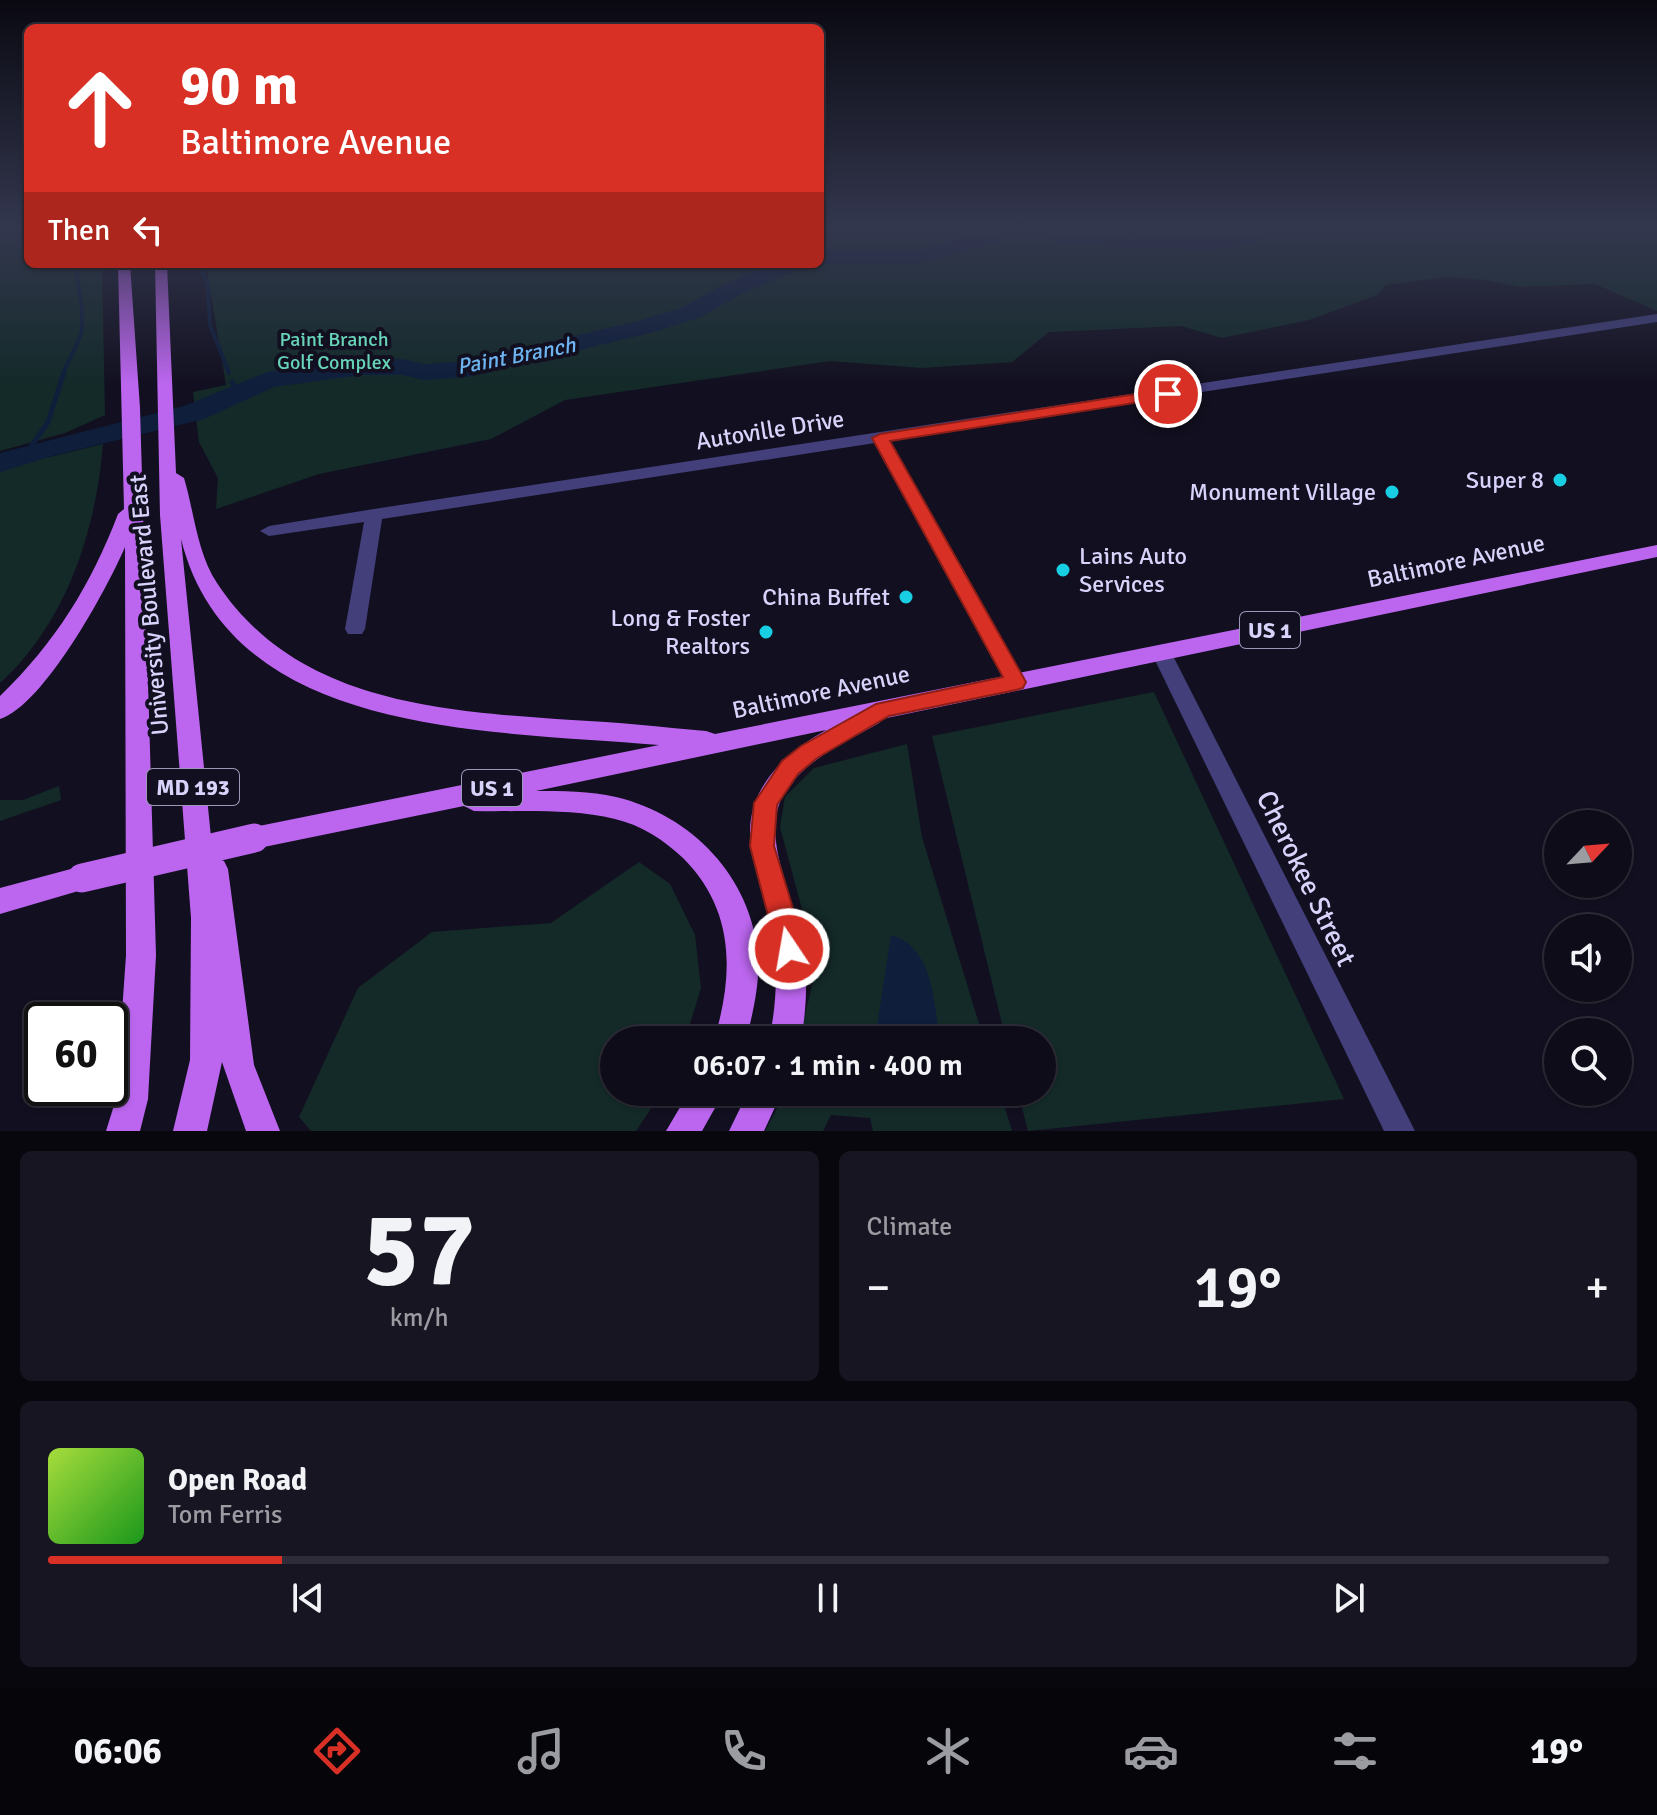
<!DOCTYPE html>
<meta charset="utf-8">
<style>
:root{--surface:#0e0c18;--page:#171521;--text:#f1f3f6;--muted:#9b9ba2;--line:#2e2c37;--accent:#d93025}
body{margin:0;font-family:Signika,sans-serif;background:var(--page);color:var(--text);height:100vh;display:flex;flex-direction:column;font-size:30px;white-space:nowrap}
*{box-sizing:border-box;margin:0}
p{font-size:26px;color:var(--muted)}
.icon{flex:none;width:44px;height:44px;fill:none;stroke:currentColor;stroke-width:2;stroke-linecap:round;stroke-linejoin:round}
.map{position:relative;height:1131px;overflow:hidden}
.details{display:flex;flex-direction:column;gap:20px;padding:20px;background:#08070d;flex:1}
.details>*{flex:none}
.guide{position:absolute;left:24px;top:24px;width:800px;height:244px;border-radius:12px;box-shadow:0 2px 6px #0004,0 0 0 2px var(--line);background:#d93025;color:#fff;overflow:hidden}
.needle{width:52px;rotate:64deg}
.tools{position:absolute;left:1544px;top:810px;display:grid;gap:16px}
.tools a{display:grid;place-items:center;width:88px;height:88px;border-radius:50%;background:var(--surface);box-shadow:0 2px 6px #0004,0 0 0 2px var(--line);font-size:40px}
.speed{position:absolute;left:24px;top:1002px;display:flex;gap:16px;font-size:40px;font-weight:700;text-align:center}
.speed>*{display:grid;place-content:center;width:104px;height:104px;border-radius:50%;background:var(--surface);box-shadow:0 2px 6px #0004,0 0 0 2px var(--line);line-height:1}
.speed .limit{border:4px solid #111;border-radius:12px;background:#fff;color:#111}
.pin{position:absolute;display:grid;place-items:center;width:68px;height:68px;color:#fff;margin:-34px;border:4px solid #fff;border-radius:50%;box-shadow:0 2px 8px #0007}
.me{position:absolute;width:88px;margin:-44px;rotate:348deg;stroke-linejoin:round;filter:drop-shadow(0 0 6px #0008)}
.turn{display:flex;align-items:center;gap:28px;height:168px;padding:0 24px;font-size:36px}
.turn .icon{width:104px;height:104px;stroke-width:2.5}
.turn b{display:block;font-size:56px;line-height:68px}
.then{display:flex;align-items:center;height:76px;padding:0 24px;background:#0003;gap:16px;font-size:30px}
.big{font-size:60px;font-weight:600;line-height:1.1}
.details .card{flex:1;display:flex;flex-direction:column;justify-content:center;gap:12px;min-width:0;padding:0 28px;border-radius:12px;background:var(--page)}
.details .dial{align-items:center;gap:0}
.dial b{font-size:104px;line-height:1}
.song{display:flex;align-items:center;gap:24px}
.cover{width:96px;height:96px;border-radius:12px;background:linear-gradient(135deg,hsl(80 70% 55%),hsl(120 70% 35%))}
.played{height:8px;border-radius:4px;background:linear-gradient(90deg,var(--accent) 15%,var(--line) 15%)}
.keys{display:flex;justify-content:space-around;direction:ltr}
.heat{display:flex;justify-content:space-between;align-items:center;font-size:44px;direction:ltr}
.details .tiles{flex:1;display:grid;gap:20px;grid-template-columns:1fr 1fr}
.card:last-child{grid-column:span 2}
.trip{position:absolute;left:600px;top:1026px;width:456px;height:80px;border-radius:40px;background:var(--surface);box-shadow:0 2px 6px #0004,0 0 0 2px var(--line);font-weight:600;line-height:80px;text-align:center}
.tabs{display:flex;height:128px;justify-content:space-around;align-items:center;background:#06050a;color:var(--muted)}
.tabs .icon{width:56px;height:56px}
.tabs .selected{color:var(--accent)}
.tabs b{font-size:36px;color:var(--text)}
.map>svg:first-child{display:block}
.green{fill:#132a29}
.water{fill:#0e1e3b}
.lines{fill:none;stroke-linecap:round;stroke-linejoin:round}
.stream-far1{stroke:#0e1e3b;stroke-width:4}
.stream{stroke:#0e1e3b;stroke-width:5}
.river{fill:#0e1e3b;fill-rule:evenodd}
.minor{fill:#423f7b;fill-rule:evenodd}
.primary{fill:#bc66ef;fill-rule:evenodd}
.primary-bridge{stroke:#bc66ef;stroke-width:29}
.route{fill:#d93025;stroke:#8d1f18;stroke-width:2}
.poi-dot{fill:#17cee3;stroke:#121020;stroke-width:3}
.labels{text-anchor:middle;stroke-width:8;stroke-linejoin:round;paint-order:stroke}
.far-park-label{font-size:20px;fill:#67d3b8;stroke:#121020}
.far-water-label{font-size:22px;font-style:italic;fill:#6cb3f0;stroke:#121020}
.shield{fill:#121020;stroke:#9d98b9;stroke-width:2}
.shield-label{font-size:22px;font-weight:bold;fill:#d8d3fb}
.street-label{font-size:24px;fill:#d8d3fb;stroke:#121020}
.poi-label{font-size:24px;fill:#d8d3fb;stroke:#121020;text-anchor:end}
.near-street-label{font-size:28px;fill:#d8d3fb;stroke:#121020}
</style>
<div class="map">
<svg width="1657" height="1131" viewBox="0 0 1657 1131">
<rect width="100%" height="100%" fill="#121020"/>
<g class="green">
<polygon points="0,226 28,226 28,264 102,264 105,415 65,433 0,451"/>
<polygon points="820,226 1657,226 1657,311 1595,284 1518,287 1485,280 1447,277 1386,285 1377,295 1309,320 1222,338 1181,326 1049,332 1012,362 922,368 830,361 565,400 491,439 319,474 216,509 218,478 199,442 193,392 226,385 206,264 820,264"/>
<path d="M103,444C96,531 66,623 0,683V472L13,466Z"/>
<polygon points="1154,692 1344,1099 1028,1131 1018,1092 1042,1092 1042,1040 1006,1040 932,736"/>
<polygon points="907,744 922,837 984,1040 799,1040 817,965 780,827 785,797 814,768"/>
<polygon points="59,786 61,800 0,821 0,800 23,800"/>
<polygon points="639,862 670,884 695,935 701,988 685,1040 614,1040 614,1092 662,1092 636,1131 311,1131 299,1117 358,988 432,932 551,923"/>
<polygon points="786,1092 1000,1092 1012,1131 873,1131 870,1118 831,1115 823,1131 765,1131"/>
</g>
<path class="water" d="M891,935C933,946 935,1005 939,1040H875Z"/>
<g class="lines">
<g class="stream-far1">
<polyline points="203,264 201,271 208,285 210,325 229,373"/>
<path d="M63,374C68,360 77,347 81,333C86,314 76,283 76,264"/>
</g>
<g class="stream">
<polyline points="222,401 236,388 232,382"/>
<polyline points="26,454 48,422 64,372"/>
</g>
<g class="river">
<polygon points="1009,226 1201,236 1224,235 1267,227 1382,226 1379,231 1341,239 1267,239 1224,249 1201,250 1070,244 1020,236 917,264 820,264 820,250 917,250"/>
<polygon points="771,264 802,264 799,269 741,294 701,317 654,332 467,377 424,380 403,375 360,375 274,387 204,419 52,456 0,472 0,453 184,406 267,372 360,359 403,359 424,364 467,361 638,321 683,307 725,284"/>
</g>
<g class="minor">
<polygon points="1657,314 1657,322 889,440 1026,682 1023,687 1009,687 875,443 382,519 365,629 362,634 348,634 345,629 364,522 269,536 260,531 269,526 374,509"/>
<polygon points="1161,645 1168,647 1171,652 1415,1131 1384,1131 1151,652 1154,647"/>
</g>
<g class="primary">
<path d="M118,264H130L140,408L156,955L148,1099L140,1131H106L116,1099L126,955L125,547C107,589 44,705 0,719V696C55,643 91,585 118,514L124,509Z"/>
<path d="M155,264H167L176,473L184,478C194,511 197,553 217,583C296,703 441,711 572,720C617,722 661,727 706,731L715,734L1657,545V557L882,719L879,723C846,742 806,759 785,792C758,835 795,897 802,942C808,974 807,1007 801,1040H769C777,1003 778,967 772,930C766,901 755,874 751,846C743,792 782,755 826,730L536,791C562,791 590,791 616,797C691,815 751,876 758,955C760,983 753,1013 746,1040H714C734,974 735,910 683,858C664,840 641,825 615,819C569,808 520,812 474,811L464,806L254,849L245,846L241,838L245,830L254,827L659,745C496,730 231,740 181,539L213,857L224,861L228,869L254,1065L280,1131H246L222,1062L207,1131H173L190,1060L191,918L160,515Z"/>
<polygon points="82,866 92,869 96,878 92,887 0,914 0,888"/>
<polygon points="689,1092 724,1092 702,1131 666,1131"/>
<polygon points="748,1092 782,1092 764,1131 729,1131"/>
</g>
<polyline class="primary-bridge" points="82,878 254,838"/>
</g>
<linearGradient id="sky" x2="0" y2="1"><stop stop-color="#0a0912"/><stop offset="0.59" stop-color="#33374e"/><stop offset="1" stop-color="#33374e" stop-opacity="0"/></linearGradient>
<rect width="1657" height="385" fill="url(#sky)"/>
<polygon class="route" points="1168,389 1173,391 1173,397 890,441 1026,682 1023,688 1016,690 889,716 817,758 798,774 777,805 774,846 799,928 802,949 798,958 789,962 779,958 750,846 754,803 782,761 801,746 876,704 1003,677 872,438 880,434"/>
<g class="poi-dot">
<circle cx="1560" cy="480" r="8"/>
<circle cx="1392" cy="492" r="8"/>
<circle cx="1063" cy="570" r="8"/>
<circle cx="906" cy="597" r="8"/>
<circle cx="766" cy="632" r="8"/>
</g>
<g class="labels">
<g class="far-park-label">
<text x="334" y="346">Paint Branch<tspan x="334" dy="23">Golf Complex</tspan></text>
</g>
<g class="far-water-label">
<text transform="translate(516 355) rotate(-11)" y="8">Paint Branch</text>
</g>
<g class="shield">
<rect x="1240" y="612" width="60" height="36" rx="6"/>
<rect x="147" y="769" width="92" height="36" rx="6"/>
<rect x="462" y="770" width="60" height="36" rx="6"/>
</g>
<g class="shield-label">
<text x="1270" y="638">US 1</text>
<text x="193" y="795">MD 193</text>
<text x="492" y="796">US 1</text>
</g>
<g class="street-label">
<text transform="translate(770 430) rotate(-9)" y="8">Autoville Drive</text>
<text transform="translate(1456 561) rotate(-12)" y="8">Baltimore Avenue</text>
<text transform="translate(149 605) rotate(-95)" y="8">University Boulevard East</text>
<text transform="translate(821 692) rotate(-12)" y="8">Baltimore Avenue</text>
</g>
<g class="poi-label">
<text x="1544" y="488">Super 8</text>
<text x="1376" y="500">Monument Village</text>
<text x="1079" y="564" text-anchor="start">Lains Auto<tspan x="1079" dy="28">Services</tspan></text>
<text x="890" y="605">China Buffet</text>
<text x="750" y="626">Long &amp; Foster<tspan x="750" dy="28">Realtors</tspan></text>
</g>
<g class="near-street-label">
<text transform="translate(1307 878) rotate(64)" y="10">Cherokee Street</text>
</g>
</g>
</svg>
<div class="tools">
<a><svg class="needle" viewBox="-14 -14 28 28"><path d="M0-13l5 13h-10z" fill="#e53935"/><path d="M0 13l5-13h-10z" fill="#9b9ba2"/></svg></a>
<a><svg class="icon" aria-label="sound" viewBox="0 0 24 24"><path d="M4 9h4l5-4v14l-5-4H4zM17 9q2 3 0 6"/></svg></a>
<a><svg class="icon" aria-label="search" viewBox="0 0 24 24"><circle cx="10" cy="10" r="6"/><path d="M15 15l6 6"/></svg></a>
</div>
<div class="speed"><div class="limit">60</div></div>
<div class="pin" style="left:1168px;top:394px;background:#d93025"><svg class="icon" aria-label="arrive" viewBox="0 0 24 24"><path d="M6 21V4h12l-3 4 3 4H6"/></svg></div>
<svg class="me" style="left:789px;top:949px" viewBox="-20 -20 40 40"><circle r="17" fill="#d93025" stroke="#fff" stroke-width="3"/><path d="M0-11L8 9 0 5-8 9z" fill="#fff"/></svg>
<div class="trip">06:07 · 1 min · 400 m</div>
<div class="guide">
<div class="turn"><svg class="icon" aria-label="ahead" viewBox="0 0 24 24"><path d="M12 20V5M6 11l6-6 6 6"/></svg><div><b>90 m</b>Baltimore Avenue</div></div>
<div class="then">Then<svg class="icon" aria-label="left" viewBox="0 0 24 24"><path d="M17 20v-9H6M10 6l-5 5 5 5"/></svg></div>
</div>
</div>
<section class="details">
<div class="tiles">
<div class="card dial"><b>57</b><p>km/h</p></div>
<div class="card"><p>Climate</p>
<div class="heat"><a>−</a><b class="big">19°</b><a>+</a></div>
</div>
<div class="card">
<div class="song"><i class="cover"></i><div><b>Open Road</b><p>Tom Ferris</p></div></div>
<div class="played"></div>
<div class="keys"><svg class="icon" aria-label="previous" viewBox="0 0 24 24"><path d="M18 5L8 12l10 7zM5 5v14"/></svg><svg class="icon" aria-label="pause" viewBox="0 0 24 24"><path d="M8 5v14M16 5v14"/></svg><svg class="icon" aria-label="next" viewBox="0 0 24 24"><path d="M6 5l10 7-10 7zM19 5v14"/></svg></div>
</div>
</div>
</section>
<nav class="tabs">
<b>06:06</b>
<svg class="icon selected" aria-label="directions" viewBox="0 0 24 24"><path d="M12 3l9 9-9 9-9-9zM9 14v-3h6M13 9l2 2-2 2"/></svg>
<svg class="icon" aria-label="music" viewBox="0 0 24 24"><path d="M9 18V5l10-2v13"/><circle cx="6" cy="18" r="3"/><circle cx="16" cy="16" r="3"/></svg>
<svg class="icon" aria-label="phone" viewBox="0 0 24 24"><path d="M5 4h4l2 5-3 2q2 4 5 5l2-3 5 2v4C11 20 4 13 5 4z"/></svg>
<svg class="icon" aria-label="climate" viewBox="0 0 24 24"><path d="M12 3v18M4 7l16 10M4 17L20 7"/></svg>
<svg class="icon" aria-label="car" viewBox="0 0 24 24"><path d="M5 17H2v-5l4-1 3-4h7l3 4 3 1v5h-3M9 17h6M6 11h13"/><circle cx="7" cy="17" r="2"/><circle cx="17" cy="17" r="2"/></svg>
<svg class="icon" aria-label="filters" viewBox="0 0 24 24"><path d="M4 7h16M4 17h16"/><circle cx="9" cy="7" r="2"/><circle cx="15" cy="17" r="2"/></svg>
<b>19°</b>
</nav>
